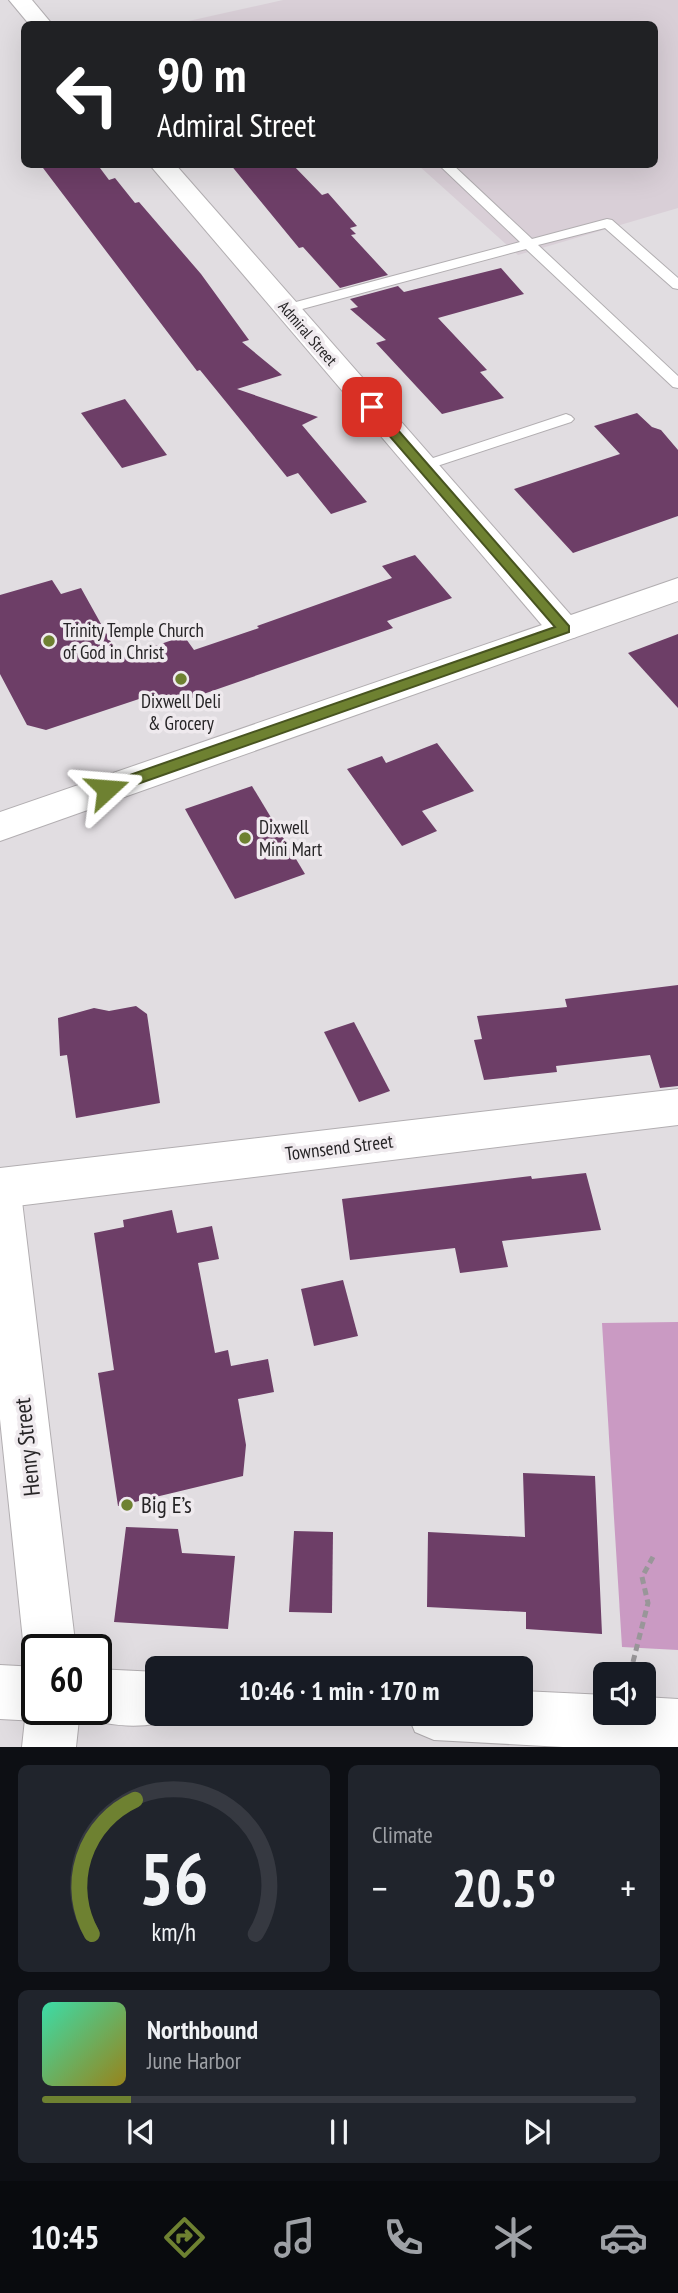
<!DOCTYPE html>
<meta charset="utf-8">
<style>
:root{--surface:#171b24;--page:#20242c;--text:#f1f3f6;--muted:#9ea1a6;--line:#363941;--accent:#6e8131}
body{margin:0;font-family:"PT Sans Narrow",sans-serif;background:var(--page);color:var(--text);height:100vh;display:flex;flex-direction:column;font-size:26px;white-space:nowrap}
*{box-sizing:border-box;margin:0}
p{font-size:23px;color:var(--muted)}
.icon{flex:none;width:38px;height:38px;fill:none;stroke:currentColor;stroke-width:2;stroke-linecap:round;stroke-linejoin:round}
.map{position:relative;height:1747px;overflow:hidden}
.details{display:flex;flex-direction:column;gap:18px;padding:18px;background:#0d0f14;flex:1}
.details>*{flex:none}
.guide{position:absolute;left:21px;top:21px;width:637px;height:147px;border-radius:10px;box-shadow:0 7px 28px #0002;background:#202124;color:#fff;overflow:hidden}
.buttons{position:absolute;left:593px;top:1662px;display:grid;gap:14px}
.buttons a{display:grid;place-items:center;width:63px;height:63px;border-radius:10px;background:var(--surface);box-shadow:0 7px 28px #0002;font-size:35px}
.speed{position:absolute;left:21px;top:1634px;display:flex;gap:14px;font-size:35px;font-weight:700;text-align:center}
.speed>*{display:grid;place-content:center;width:91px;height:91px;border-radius:50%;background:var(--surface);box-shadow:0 7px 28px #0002;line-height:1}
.speed .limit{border:4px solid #111;border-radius:10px;background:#fff;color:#111}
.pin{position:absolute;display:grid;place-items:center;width:60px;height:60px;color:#fff;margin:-30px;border-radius:14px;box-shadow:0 4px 10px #0006}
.me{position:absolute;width:77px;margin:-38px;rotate:71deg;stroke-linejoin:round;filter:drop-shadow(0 0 5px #0008)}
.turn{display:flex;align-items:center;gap:24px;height:147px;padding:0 21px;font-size:32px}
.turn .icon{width:91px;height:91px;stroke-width:2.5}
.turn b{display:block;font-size:49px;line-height:60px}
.big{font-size:52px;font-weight:600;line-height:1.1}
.details .widget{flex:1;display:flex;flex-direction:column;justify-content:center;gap:10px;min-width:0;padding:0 24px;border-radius:10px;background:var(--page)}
.details .dial{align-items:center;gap:0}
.dial svg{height:182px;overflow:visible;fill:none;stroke:var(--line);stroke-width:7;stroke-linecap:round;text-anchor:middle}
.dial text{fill:var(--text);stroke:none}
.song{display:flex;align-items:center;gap:21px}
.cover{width:84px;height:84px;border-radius:10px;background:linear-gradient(135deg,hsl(160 70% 55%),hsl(50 70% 35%))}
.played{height:7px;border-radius:4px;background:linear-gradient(90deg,var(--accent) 15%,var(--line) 15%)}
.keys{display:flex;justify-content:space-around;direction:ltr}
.heat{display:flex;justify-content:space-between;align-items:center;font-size:38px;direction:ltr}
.details .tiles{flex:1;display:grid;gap:18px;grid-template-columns:1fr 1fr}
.widget:last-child{grid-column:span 2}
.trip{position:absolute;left:145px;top:1656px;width:388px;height:70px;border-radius:10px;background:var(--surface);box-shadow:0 7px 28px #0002;font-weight:600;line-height:70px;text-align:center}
.menu{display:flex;height:112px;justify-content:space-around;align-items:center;background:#090b0e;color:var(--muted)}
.menu .icon{width:49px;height:49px}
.menu .on{color:var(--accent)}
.menu b{font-size:32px;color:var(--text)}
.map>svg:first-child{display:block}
.built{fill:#d9cfd7}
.green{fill:#ca9ac3}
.building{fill:#6d3e67}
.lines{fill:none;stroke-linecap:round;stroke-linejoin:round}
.service-casing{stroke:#b2aeb1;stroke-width:2}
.minor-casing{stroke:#b2aeb1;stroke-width:2}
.tertiary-casing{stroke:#b2aeb1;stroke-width:2}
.secondary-casing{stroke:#b2aeb1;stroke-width:2}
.primary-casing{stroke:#b2aeb1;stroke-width:2}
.path{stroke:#999699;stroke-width:5;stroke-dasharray:7 4.5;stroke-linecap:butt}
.service{fill:#fff;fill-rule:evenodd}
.minor{fill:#fff;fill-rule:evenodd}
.tertiary{fill:#fff;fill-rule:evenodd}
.secondary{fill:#fff;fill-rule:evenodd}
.primary{fill:#fff;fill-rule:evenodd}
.route{fill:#6e8131;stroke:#485420;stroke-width:2}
.poi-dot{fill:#6e8131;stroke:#efeaee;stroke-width:2.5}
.labels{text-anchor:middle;stroke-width:7;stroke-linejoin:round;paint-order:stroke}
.far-street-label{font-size:16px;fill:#262426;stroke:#efeaee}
.poi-label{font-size:19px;fill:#262426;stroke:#efeaee;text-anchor:start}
.street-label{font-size:19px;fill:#262426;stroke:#efeaee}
.near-street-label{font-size:23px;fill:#262426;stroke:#efeaee}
.near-poi-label{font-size:23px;fill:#262426;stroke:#efeaee;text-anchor:start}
</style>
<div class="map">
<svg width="678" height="1747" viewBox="0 0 678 1747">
<rect width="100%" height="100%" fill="#e1dde1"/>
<polygon class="built" points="283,0 678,0 678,208 518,255 418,165 654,164 654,24 175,24"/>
<polygon class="green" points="678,1322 678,1650 622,1647 602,1323"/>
<g class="building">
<polygon points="40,164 97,164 109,180 115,178 135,203 139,202 201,274 249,340 242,342 282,375 237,389 318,417 302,425 367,502 331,514 298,473 287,477 200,370 197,371"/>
<polygon points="230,164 292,164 322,195 328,193 357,226 350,228 356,234 351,235 388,275 340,288 303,247 299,248"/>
<polygon points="501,268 524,294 438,318 487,370 480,372 504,398 442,414 376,343 386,340 350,309 358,307 350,299 398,286 404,292"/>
<polygon points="125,399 167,455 122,468 81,413"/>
<polygon points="637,413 652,427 661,430 678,450 678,516 573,553 514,489 620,454 594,426"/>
<polygon points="415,555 452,598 387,621 393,628 166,707 157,693 46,730 27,725 0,674 0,595 52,580 61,594 81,588 120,658 184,636 194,650 259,628 257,626 392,578 382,566"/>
<polygon points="678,634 678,708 628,653"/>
<polygon points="437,743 474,791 422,811 437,831 402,846 347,769 382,756 386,763"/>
<polygon points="252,786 305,874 235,899 185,809"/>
<polygon points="678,985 678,1086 660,1088 650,1055 556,1066 557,1072 484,1080 474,1040 482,1039 477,1016 567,1007 565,999"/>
<polygon points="136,1006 147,1014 160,1103 76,1118 67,1055 60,1056 58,1018 94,1008 109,1011"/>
<polygon points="354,1022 390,1091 359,1102 324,1032"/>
<polygon points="586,1173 601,1230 502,1241 508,1267 460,1273 455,1248 350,1260 342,1199 531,1176 532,1179"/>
<polygon points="172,1210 177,1233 212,1226 219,1259 198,1263 215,1353 228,1350 231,1366 268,1359 274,1392 238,1399 246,1445 243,1476 118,1506 98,1373 114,1370 94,1233 124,1227 123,1220"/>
<polygon points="343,1280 358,1336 314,1346 301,1289"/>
<polygon points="523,1473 595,1476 602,1634 526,1629 526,1612 427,1607 428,1532 525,1537"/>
<polygon points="126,1527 178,1529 182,1553 235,1556 228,1629 114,1622"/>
<polygon points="294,1531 333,1532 332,1613 289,1612"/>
</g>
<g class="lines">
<g class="service-casing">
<g id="service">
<polygon points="438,164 452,164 532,239 607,219 612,220 678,278 678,289 673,288 605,228 538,245 678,376 678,388 673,387 526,249 291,312 281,312 281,306 520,242"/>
<polygon points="566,414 571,416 574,419 571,422 428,469 423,471 415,466 418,463"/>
</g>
</g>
<g class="minor-casing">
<g id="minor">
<polygon points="9,0 32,0 52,24 29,24"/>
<polygon points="149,164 175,164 576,621 581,629 576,637 564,640 552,637"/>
<polygon points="678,1089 678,1125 0,1208 0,1168"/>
</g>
</g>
<g class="tertiary-casing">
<g id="tertiary">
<polygon points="0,1181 16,1187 22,1201 76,1650 37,1650 37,1671 31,1669 24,1650 0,1419"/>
<polygon points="37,1690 37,1710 80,1710 76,1747 22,1747 26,1710"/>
</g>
</g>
<g class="secondary-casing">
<g id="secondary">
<polygon points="0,1665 37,1667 37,1710 57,1710 56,1713 37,1721 0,1719"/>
<path d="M96,1669L158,1672V1713H179L177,1718C147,1730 107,1727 77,1715L75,1710H96Z"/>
<polygon points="522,1691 606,1695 606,1713 644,1713 644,1697 678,1699 678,1747 563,1747 434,1740 415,1732 407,1713 522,1713"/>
</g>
</g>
<g class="primary-casing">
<polygon id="primary" points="678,578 678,601 0,841 0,812"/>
</g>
<polyline class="path" points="633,1662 648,1603 642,1577 654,1555"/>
<use href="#service" class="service"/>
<use href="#minor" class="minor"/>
<use href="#tertiary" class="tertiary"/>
<use href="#secondary" class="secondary"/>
<use href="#primary" class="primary"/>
</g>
<polygon class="route" points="372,404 376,405 569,626 569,632 112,793 101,793 99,789 101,785 555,627 367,410 367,405"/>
<g class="poi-dot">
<circle cx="49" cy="641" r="7"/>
<circle cx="181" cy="679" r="7"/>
<circle cx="245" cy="838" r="7"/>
<circle cx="127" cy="1505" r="7"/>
</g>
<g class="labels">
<g class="far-street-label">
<text transform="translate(308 333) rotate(49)" y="6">Admiral Street</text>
</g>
<g class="poi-label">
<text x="63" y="637">Trinity Temple Church<tspan x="63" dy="22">of God in Christ</tspan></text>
<text x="181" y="708" text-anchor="middle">Dixwell Deli<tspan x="181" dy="22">&amp; Grocery</tspan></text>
<text x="259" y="834">Dixwell<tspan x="259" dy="22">Mini Mart</tspan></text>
</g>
<g class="street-label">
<text transform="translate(339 1147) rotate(-7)" y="7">Townsend Street</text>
</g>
<g class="near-street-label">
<text transform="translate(27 1447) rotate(-96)" y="8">Henry Street</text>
</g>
<g class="near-poi-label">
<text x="141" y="1513">Big E’s</text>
</g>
</g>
</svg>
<div class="buttons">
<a><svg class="icon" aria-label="sound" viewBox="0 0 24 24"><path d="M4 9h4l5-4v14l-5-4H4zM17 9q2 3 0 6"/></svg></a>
</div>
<div class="speed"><div class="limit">60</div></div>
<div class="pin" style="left:372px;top:407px;background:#d93025"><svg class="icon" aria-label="arrive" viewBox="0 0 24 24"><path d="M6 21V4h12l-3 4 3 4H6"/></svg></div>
<svg class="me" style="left:107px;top:789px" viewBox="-20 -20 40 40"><path d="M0-17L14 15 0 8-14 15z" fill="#6e8131" stroke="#fff" stroke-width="4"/></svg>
<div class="trip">10:46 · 1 min · 170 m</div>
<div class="guide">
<div class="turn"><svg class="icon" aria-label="left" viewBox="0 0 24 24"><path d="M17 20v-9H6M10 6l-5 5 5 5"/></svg><div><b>90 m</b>Admiral Street</div></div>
</div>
</div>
<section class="details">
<div class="tiles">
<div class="widget dial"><svg viewBox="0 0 100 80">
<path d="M14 69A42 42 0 1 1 86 69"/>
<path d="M14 69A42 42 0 0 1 33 10" stroke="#6e8131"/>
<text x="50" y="56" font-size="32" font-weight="700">56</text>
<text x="50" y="72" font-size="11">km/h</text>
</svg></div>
<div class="widget"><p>Climate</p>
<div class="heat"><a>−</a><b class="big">20.5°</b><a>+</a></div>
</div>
<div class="widget">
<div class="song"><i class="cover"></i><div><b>Northbound</b><p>June Harbor</p></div></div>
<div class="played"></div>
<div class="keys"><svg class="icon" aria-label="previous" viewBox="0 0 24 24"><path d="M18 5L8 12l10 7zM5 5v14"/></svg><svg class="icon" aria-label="pause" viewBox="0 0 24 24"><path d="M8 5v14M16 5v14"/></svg><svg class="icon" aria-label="next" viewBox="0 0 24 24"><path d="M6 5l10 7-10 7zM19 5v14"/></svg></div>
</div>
</div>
</section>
<nav class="menu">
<b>10:45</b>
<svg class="icon on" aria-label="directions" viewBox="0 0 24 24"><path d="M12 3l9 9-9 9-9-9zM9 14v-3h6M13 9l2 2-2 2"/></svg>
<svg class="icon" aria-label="music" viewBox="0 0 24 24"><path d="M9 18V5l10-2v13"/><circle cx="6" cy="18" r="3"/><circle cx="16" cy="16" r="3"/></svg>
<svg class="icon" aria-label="phone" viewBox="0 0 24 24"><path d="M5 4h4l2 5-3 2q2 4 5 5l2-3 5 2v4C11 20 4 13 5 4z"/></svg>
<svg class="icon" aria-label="climate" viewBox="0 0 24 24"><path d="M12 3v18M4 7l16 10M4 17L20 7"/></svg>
<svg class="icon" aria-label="car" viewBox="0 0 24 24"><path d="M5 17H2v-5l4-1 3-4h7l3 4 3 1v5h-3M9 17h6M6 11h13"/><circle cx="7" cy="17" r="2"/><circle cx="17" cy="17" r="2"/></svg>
</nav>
